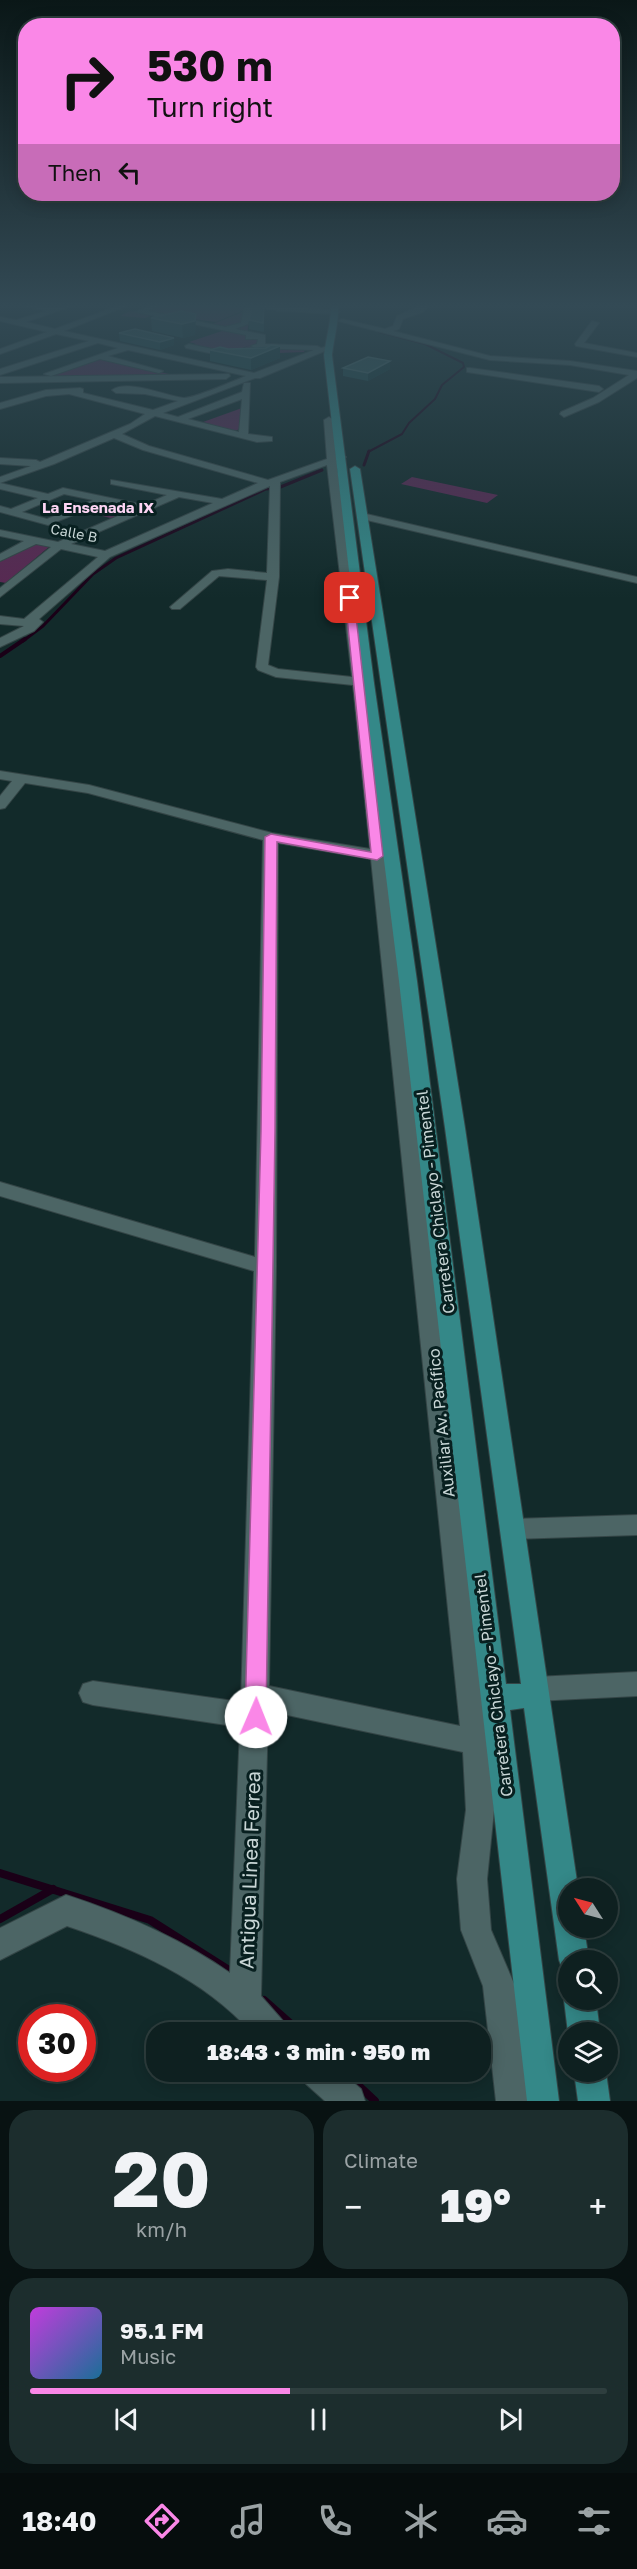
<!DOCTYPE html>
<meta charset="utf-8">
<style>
:root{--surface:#0e2020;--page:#1c2d2d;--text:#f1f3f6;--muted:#9ba3a5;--line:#2e3e3e;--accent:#fa87e7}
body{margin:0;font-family:"Golos Text",sans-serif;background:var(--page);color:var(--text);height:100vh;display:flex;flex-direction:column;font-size:22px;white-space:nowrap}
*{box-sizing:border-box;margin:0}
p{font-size:20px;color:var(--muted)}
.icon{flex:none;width:33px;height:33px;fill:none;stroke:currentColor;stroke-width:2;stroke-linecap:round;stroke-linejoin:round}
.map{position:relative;height:2101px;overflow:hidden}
.side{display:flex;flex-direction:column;gap:9px;padding:9px;background:#081212;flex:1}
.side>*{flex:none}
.top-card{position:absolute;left:18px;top:18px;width:602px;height:183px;border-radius:24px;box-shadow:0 3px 15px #0003,0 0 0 2px var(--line);background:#fa87e7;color:#111;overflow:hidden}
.needle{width:39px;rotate:306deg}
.fabs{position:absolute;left:558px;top:1878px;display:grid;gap:12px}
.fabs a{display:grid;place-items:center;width:60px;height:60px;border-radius:50%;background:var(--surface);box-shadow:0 3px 15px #0003,0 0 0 2px var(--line);font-size:30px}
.speed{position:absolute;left:18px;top:2004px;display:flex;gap:12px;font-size:30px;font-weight:700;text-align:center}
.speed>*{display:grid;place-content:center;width:78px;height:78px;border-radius:50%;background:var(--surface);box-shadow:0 3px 15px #0003,0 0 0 2px var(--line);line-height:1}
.speed .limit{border:9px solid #d22;background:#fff;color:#111}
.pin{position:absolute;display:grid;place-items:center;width:51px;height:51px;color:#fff;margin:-26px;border-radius:12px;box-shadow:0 3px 9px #0006}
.me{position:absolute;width:66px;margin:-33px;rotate:1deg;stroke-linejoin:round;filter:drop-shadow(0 0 4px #0008)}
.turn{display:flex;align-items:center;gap:21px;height:126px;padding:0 30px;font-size:27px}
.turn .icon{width:78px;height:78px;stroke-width:2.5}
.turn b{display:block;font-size:42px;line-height:51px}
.then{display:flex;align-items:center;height:57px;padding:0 30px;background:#0003;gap:12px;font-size:22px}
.big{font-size:45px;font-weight:800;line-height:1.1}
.side .card{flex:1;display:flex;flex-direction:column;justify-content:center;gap:9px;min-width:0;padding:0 21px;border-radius:24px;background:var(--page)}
.side .dial{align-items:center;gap:0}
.dial b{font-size:78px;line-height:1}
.song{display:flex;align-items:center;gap:18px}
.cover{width:72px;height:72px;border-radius:9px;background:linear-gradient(135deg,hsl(290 70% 55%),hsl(200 70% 35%))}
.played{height:6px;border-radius:3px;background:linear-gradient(90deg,var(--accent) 45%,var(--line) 45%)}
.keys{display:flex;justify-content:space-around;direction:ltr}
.heat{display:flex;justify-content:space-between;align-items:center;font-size:33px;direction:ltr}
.side .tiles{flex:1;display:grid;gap:9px;grid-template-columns:1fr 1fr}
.card:last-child{grid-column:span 2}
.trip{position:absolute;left:146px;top:2022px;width:345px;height:60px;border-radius:24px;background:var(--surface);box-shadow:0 3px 15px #0003,0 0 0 2px var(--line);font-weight:800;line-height:60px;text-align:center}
.menu{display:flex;height:96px;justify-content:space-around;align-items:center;background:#060d0d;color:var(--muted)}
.menu .icon{width:42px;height:42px}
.menu .on{color:var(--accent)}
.menu b{font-size:27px;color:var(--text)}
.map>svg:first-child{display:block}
.green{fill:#592852}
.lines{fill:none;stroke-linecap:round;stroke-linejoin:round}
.stream-far3{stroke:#1a0017;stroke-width:2}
.stream-far2{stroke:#1a0017;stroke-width:3}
.stream-far1{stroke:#1a0017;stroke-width:4}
.stream{stroke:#1a0017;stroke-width:8}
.minor-casing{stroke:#344546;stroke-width:2}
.major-casing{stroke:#344546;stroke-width:2}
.minor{fill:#4c6565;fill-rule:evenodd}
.major{fill:#348888;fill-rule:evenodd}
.wall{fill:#1e4a4a}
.shaded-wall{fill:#113737}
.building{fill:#305959;stroke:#486c6c;stroke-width:1.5}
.route{fill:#fa87e7;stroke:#a25896;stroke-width:1.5}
.labels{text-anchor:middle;stroke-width:6;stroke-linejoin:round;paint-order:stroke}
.far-street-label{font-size:14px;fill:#c8d6d6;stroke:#082020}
.far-neighbourhood-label{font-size:15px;font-weight:bold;fill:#fdd5f4;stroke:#082020}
.street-label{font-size:16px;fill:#c8d6d6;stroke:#082020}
.near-street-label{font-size:20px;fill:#c8d6d6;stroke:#082020}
</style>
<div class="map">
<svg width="637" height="2101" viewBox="0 0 637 2101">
<rect width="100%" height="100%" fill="#122a2a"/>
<g class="green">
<polygon points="158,305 218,305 249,308 216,322 155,314 145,318 120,316 130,311 140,312"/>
<polygon points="245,311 250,311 247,335 260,338 260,345 306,347 304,352 226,355 251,345 224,354 186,347 196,344 189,342 228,329 210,325"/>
<polygon points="97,359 102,359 169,374 167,376 42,377"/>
<polygon points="242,408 241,429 233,431 203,422"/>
<polygon points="412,477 498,495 487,503 401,484"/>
<polygon points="104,502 136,509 114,519 83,511"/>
<polygon points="36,543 50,546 6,583 0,582 0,561"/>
</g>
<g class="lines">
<polyline class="stream-far3" points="368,452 402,434 409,423 435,399 442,385 464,367 463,363 425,344 379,332 391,327 399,318"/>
<g class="stream-far2">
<polyline points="364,465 369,451"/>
<polyline points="23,641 43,626 93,574 116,558 266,489 278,488 322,470"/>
</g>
<polyline class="stream-far1" points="0,656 25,639"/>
<g class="stream">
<polyline points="0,1873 150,1920 235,1974"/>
<polyline points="0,1919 53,1889"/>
<polyline points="264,2000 300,2032"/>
<polyline points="344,2072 375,2101"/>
</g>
<g class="minor-casing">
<g id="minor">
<path d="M20,305L55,308L75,305L26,322L55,329L120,305H129L64,331L254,373L314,350L255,348L251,346L257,344L258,339H246V335L136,312L151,305H160L148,311L225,327L241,323L244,309L248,307L252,309L248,324L235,329L265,335V344L317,346L321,348L328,346L332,348L260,378H255L163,413L178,417L242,392L244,383H250L248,434L272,437V441L257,442L155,416L122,434L149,446L268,480L327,459L324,420L329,417L334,420L336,456L341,454L346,457L337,462V466L365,679L374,683L373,686L366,687L385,852L392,854L395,857L392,860L386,861L489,1732L497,1735L501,1744L497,1753L491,1756L494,1810L487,1879L491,1930L515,1986L528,2101H496L483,1986L461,1930L457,1879L466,1810L463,1752L268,1711L261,1996L283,2021L288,2032H251C204,1979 133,1948 67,1926L0,1960V1928L66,1895C124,1914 180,1938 230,1973L240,1727L93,1705L83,1702L79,1693L83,1684L93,1681L241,1702L254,1271L0,1196V1182L255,1257L263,840L88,793L25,783L5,808L0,809V796L12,781L0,779V771L89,785L272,833L370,849L353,685L276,677L258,670L256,667L267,580L219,576L180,609H172L170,607L212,571L228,569L267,573L270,486L110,557L39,619L43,622L34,631L0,647V638L24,626L0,624V616L24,619L98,557L61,549L0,597V588L51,547L36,544L0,561V554L24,541L0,536V530L58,542L134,509L104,503L48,525L0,512V506L11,509L38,498L0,489V483L48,494L63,488L144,505L167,495L111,484V480L222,499L258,483L143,450L114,438L54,464L0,483V477L31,466L0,464V458L36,460L40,462L130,424L145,414L69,394L46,396L0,409V403L46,390L80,388L83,389V393L153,410L178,401L145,394L116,393L112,390C128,379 165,396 184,398C195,398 233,381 246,376L128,350L108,356L163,371L159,373L100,359L51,376L44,374L118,348L98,343L0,375V369L89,341L56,334L0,354V349L47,332L0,321V317L16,320L46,311ZM242,399L239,432L188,419ZM327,465L352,677L278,669L268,665L279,577L280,482ZM64,494L93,500L47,519L22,512ZM179,497L213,503L105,551L71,544ZM278,843L371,859L460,1726L269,1686L276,1267Z"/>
<polygon points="250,305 336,310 340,312 336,314 279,311"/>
<polygon points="421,305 429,305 423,312 403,319 399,329 393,331 490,356 570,361 637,371 637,378 599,402 564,417 560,414 561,412 593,398 629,375 570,365 490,360 338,321 342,319 385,329 393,326 397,316"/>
<polygon points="592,321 599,323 584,343 637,353 637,357 576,346 575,344"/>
<polygon points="189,344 236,354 237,356 233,358 186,348 185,346"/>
<polygon points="470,368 599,386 603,389 599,392 467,372 467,368"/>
<polygon points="229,374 230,376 226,379 0,383 0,377"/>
<polygon points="362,513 637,577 637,583 358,518 358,514"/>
<polygon points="637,1515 637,1535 513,1539 504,1536 501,1529 504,1522 513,1519"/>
<polygon points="637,1672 637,1696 535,1701 525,1698 521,1689 525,1680 535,1677"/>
<polygon points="302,2072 341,2072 361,2089 365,2101 325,2101 306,2084"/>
</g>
</g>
<g class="major-casing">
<g id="major">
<path d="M331,305H338C339,322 334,338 332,355L374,683L417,981L506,1684H521L445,1128L350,469L355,466L360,469L465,1128L578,1888H568V1928H584L589,1960H568V1973L563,1971L559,1960L524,1708L510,1710L559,2101H527L399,981L362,683L324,355C326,338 331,322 331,305Z"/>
<polygon points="568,1990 568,2000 596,2000 600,2032 568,2033 564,2000"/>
<polygon points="574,2072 606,2072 610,2101 578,2101"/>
</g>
</g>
<use href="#minor" class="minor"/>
<use href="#major" class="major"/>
</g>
<g class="wall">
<polygon points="264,305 264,332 249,329 249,320"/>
<polygon points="196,314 195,335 183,338 152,331 151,318"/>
<polygon points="119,333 174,345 160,350 120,341"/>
<polygon points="280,346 280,358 251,370 210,361 210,350"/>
<polygon points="390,361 390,369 368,381 343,376 343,368"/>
</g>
<g class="shaded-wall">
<polygon points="196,314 195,335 183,338 182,324"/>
<polygon points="174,338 174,345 160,350 160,342"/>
<polygon points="280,346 280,358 251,370 251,358"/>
<polygon points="390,361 390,369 368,381 368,373"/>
</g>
<g class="building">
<polygon points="253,305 264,305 263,323 249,320"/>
<polygon points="181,311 196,314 195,321 182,324 151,318"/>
<polygon points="135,329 174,338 160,342 119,333"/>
<polygon points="271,345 280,346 251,358 210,350 220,347 228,349 266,348"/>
<polygon points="368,357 390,361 368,373 343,368"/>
</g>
<linearGradient id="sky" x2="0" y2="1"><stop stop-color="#0a1717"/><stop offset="0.51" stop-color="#334a55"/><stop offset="1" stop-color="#334a55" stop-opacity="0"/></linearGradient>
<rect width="637" height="599" fill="url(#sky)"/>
<polygon class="route" points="350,595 354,598 383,856 377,860 277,842 275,1131 266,1717 263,1724 256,1726 248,1724 245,1717 261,1131 265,837 271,834 371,852 345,598"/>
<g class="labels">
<g class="far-street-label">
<text transform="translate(74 533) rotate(11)" y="5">Calle B</text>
</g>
<g class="far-neighbourhood-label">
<text x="98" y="513">La Ensenada IX</text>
</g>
<g class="street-label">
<text transform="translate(435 1202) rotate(-97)" y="6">Carretera Chiclayo - Pimentel</text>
<text transform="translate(441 1423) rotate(-96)" y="6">Auxiliar Av. Pacífico</text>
<text transform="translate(493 1685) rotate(-97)" y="6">Carretera Chiclayo - Pimentel</text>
</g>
<g class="near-street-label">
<text transform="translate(250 1870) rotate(-88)" y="7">Antigua Linea Ferrea</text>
</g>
</g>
</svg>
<div class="fabs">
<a><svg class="needle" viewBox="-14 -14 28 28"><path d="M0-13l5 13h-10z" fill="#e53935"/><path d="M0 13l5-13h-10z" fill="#9ba3a5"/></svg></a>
<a><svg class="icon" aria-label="search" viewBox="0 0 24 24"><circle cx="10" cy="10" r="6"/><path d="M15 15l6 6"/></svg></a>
<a><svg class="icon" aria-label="layers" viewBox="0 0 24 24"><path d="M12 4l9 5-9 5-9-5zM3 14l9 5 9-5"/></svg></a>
</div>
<div class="speed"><div class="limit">30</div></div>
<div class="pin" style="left:350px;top:598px;background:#d93025"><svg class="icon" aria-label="arrive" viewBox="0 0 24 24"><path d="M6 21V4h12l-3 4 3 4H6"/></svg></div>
<svg class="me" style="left:256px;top:1717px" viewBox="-20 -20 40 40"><circle r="19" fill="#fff"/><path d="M0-13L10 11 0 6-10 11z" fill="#fa87e7"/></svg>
<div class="trip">18:43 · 3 min · 950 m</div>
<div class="top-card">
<div class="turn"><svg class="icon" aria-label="right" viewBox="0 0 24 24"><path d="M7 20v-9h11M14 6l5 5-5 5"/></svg><div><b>530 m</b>Turn right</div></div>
<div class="then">Then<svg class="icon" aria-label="left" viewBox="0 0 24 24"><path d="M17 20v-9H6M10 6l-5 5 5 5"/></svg></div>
</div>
</div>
<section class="side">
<div class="tiles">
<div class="card dial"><b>20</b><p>km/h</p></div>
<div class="card"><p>Climate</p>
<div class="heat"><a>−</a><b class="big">19°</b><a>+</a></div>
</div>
<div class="card">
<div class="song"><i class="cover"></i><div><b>95.1 FM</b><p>Music</p></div></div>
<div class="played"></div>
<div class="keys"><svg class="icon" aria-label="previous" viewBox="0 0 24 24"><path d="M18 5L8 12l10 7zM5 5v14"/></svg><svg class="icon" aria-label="pause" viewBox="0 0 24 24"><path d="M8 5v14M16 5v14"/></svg><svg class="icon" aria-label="next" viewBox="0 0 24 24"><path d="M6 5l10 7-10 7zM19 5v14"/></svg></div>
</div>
</div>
</section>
<nav class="menu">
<b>18:40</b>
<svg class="icon on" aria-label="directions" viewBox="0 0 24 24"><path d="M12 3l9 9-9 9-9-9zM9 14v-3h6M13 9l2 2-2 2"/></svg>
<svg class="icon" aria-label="music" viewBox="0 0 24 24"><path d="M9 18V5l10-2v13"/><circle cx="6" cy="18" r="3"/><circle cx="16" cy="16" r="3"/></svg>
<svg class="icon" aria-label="phone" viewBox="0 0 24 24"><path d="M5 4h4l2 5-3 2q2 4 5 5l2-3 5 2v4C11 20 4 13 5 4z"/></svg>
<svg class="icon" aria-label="climate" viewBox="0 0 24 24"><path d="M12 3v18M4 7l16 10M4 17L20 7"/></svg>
<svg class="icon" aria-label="car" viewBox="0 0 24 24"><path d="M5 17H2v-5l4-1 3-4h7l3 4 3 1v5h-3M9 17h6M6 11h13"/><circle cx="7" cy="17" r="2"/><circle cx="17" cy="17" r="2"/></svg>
<svg class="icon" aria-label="filters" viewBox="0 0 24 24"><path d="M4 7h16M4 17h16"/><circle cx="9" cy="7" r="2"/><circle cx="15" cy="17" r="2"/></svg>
</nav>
